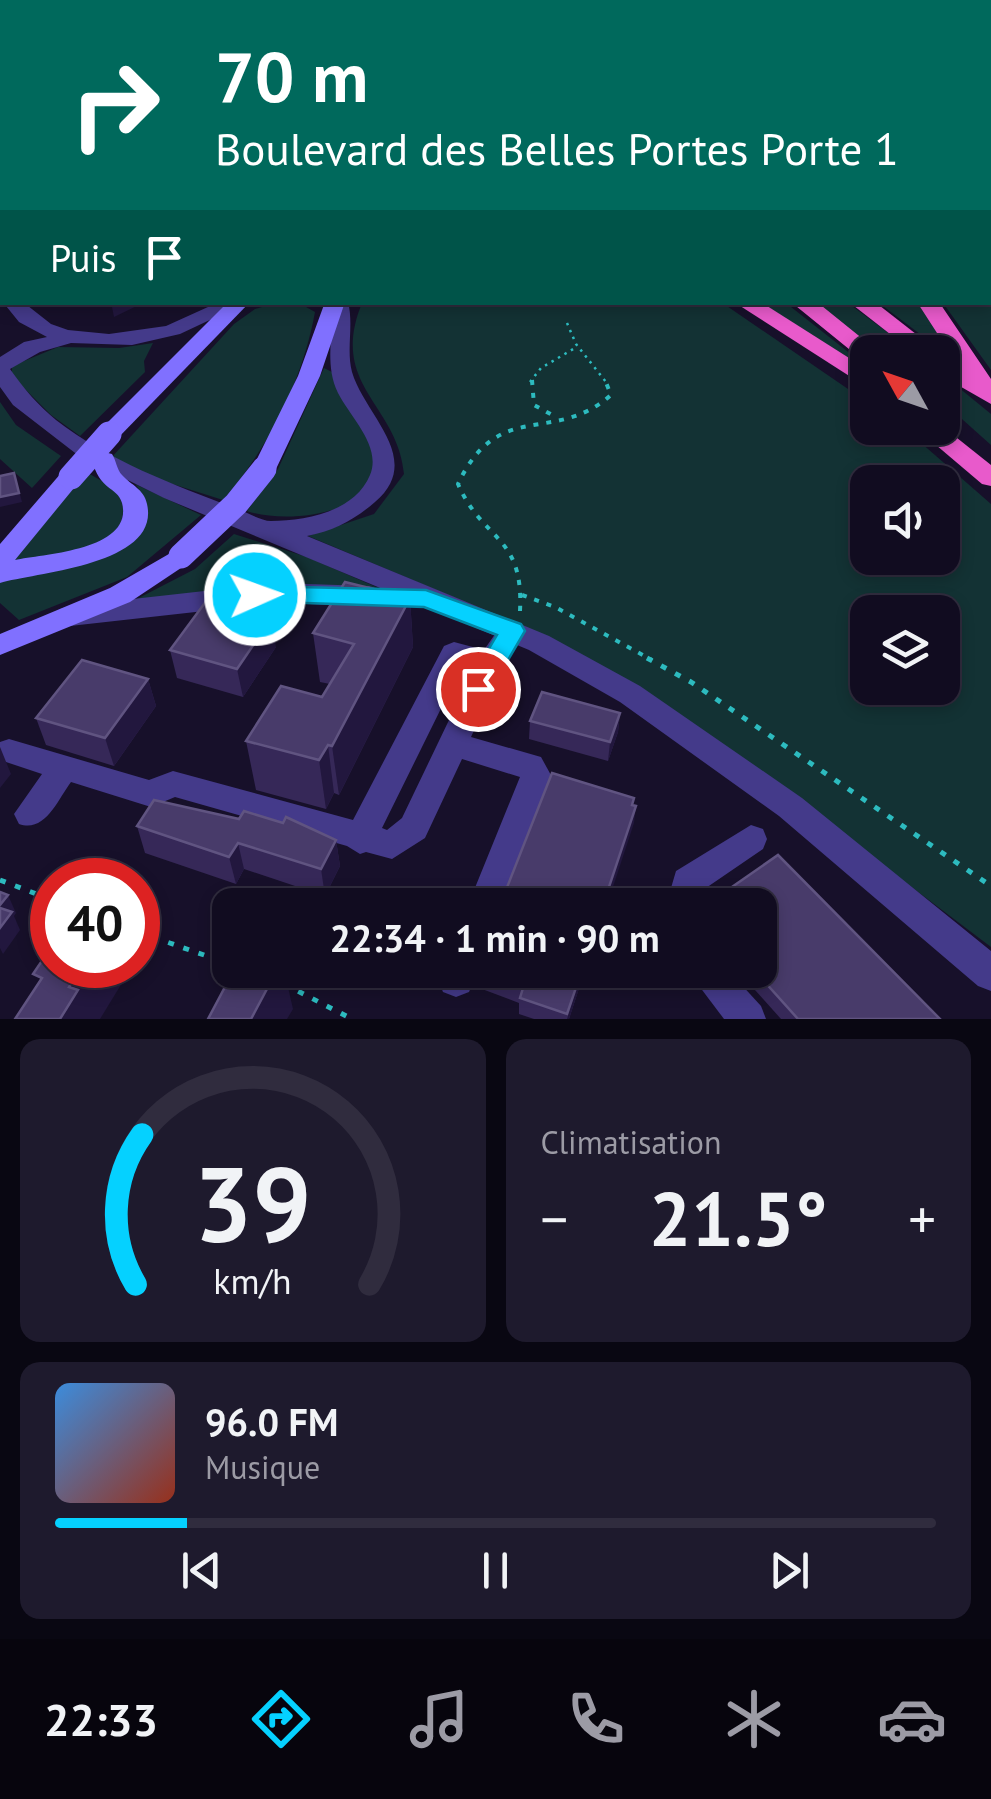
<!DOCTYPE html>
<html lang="fr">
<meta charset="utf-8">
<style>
:root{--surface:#110c20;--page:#1e1a2d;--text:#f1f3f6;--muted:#9c9ba5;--line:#302c3e;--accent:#05d1ff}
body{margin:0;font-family:"PT Sans",sans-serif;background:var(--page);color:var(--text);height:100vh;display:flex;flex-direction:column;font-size:38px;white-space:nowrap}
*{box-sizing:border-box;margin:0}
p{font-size:32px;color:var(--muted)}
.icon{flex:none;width:55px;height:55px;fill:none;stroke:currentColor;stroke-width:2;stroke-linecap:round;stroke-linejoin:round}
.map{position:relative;height:1019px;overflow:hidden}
.panel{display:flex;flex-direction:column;gap:20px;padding:20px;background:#090712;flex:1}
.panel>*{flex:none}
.guide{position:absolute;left:0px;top:0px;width:992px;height:305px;box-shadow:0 5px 15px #0003,0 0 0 2px var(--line);background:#00695c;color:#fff;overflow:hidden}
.needle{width:65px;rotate:310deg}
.controls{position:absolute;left:850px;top:335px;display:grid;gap:20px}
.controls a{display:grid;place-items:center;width:110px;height:110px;border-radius:20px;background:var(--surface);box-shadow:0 5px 15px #0003,0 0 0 2px var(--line);font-size:50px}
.speed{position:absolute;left:30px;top:858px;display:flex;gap:20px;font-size:50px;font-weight:700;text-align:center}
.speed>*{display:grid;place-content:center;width:130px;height:130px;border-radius:50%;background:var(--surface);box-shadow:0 5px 15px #0003,0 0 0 2px var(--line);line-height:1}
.speed .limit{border:15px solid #d22;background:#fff;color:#111}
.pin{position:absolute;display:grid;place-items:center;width:85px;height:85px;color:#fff;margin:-42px;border:5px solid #fff;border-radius:50%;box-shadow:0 2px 10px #0007}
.me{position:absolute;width:110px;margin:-55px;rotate:88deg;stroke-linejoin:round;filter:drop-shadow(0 0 8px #0008)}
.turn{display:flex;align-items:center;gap:35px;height:210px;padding:0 50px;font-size:45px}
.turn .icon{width:130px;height:130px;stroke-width:2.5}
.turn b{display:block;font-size:70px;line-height:85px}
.then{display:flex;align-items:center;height:95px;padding:0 50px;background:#0003;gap:20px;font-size:38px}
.big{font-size:75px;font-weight:600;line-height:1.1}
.panel .card{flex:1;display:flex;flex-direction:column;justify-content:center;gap:15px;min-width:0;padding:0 35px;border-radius:20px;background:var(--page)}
.panel .dial{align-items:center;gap:0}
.dial svg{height:260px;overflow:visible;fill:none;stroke:var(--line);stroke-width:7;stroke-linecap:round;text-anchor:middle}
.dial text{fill:var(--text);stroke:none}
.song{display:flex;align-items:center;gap:30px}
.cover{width:120px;height:120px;border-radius:15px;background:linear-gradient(135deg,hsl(210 70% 55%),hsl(10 70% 35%))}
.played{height:10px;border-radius:5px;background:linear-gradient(90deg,var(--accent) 15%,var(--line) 15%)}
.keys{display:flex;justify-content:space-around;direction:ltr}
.heat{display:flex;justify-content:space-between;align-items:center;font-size:55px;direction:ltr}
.panel .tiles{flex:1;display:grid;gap:20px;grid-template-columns:1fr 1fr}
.card:last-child{grid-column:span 2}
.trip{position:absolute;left:212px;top:888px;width:565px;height:100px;border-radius:20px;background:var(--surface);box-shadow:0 5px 15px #0003,0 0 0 2px var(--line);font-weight:600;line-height:100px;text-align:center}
.tabs{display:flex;height:160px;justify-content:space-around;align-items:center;background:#07050d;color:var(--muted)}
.tabs .icon{width:70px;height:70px}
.tabs .active{color:var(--accent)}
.tabs b{font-size:45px;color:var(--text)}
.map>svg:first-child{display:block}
.green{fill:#133234;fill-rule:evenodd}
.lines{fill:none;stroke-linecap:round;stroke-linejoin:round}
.path-far2{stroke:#2dbbbf;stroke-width:2.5;stroke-dasharray:2.5 5;stroke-linecap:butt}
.path-far1{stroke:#2dbbbf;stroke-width:4;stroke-dasharray:5 8;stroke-linecap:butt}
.path{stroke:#2dbbbf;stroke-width:5;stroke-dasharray:6 10;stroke-linecap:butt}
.minor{fill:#443a8a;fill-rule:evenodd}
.tertiary{fill:#443a8a;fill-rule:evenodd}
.secondary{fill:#8070ff;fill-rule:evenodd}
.trunk{fill:#e85acb;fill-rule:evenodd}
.secondary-bridge{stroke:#8070ff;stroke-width:25}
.wall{fill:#362858}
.shaded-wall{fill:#22173e}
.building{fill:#483b6a;stroke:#605481;stroke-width:2.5}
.route{fill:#05d1ff;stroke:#0388a6;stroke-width:2.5}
</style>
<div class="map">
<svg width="991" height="1019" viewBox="0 0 991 1019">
<rect width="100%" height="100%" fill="#17102a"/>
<g class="green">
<polygon points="991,280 991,370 943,303 990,302"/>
<path d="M721,302L867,402L868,428H904L991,504V947L717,740L553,639L308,536L374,514L404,474C398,404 328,386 362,303ZM868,482H942V558H868ZM868,612H942V688H868Z"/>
<path d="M276,303H299L315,312C303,379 268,449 223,500L144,475L111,458L234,324L255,309Z"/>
<polygon points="758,303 786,303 866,366 860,368"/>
<polygon points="815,303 848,303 914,352 879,352"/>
<polygon points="879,303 919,303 951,352 945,353"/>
<polygon points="153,343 144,361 145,372 80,436 51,415 12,376 12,366 58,347 119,348"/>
<path d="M324,368L334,373C345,393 375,435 377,456C384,515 286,525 247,511L278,469Z"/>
<polygon points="942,374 991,414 991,445 943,402"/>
<polygon points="0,402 16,425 61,456 32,488 0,459"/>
<path d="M88,473C103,482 124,491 123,511C122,557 34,554 2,563Z"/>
<path d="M135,484L201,515L127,577L19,620L0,603V583L18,573L136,539C148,517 151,504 135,484Z"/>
<polygon points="234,534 307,557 390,593 283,588 129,603 195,569"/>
</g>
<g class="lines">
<g class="path-far2">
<polyline points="567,323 576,344 606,382"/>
<polyline points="530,382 541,368 575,348"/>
</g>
<g class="path-far1">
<polyline points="532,380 534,405 554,416"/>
<polyline points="522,595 555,607 652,660"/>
<path d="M520,611C524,534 483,542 458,484C499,397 553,446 611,395L605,380"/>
</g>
<g class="path">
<polyline points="647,658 691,682 991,886"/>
<polyline points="0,880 52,900"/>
<polyline points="138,932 230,964"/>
<polyline points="284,984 352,1019"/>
</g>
<g class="minor">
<rect x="0" y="36" width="2" height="8"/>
<path d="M512,621L522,624L526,631L504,666L471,737L541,757L552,777L502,905H468L520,777L462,759L425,838L392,859L366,852L360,854L347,846L175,797L151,807L71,782C57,801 45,833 19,824L14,814L42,774L0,760V742L9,739L149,780L173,771L353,820L444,646L454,642L484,650L502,624ZM462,666L474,668L402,818L387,830L382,828Z"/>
<polygon points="751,825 763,829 767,839 763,849 703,890 700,905 666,905 676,871"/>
<polygon points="442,970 478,970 469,992 456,997 443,992 438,980"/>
<polygon points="687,970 728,970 761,1006 766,1019 724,1019"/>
</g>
<g class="tertiary">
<polygon points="697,0 713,0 715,2 699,2"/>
<rect x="990" y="112" width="1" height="10"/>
<polygon points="0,260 2,261 2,280 0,279"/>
<path d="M2,301L23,302L51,324L68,330L109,334L166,326L219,302H248L180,334L132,345L71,343L40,352L10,369C24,389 38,405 56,420C107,460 174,485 235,508C245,511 260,521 271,521C304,521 355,512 370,475C382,446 350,417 338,393C323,362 336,334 328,302H348C354,325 346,349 352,372C365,416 425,459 375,502C354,520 334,531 307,536L549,636L640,686L802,798L991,951V991L978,986L779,816L620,702L529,650L164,498L79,456L13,405L0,387V357L24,342L47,337L19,322Z"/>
<polygon points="275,583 369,586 379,589 383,596 379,603 369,606 275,603 70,626 60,623 56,616 60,609 70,606"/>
</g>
<g class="secondary">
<rect x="990" y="267" width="1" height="12"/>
<polygon points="228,302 250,302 117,439 101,439 97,434 101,429"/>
<polygon points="325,302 345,302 320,376 276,469 264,477 255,474 252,469 298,376"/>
<path d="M104,452L112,454C116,460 117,470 122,475C131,485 144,489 147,504C161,565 37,572 0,583V544L62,472L71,469L83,477L15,560C45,554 134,550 122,503C117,486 99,491 92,459Z"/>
<polygon points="181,547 194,556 190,562 130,602 0,655 0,634 110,588"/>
</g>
<g class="trunk">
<polygon points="261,0 281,0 282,2 262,2"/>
<polygon points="311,0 330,0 331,2 312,2"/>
<polygon points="734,302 761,302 868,370 868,388"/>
<polygon points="791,302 817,302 879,352 868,352 868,360 860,358"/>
<polygon points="849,302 875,302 939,352 913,352"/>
<polygon points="917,302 939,302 991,379 991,404 942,376 942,357 957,364"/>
<polygon points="942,426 991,465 991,486 982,484 916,428"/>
</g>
<g class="secondary-bridge">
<polyline points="71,477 109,434"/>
<polyline points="181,556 236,504 264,469"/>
</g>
</g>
<g class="wall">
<polygon points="0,0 54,0 52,2 2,2 2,4 0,4"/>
<polygon points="406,0 658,0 663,2 406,2"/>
<polygon points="0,136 2,138 2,176 0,176"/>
<polygon points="410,598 413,647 339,795 334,793 326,809 256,790 246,741 322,697 330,684 320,682 313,633"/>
<polygon points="276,647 243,697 177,678 170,650"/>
<polygon points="148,679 156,706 114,766 46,745 36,718"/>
<polygon points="620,713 618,732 608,761 529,739 530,721"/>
<polygon points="239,819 336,840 340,866 325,896 244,869 236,884 145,853 137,826"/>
<polygon points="478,970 585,970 569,1019 534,1019 519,1014 519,1003 482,989 482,982 478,981"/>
<polygon points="737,970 760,970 940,1019 781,1019"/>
</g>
<g class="shaded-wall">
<polygon points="2,96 2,117 0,107 0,97"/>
<polygon points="111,302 145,302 114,317"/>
<polygon points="14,473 22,502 0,507 0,497"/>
<polygon points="410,598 413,647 339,795 332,746"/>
<polygon points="271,619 276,647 243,697 237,669"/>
<polygon points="148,679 156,706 114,766 105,738"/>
<polygon points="620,713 618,732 608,761 610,742"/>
<polygon points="328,745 334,793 326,809 319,760"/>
<polygon points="0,747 11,774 0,788"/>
<polygon points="636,806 634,823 607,905 603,905"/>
<polygon points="336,840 340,866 325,896 321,869"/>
<polygon points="238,843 244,869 236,884 229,857"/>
<polygon points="8,895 16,913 14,916 20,930 3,954 0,948 0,905"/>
<polygon points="83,965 133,965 100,1019 60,1019 69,987"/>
<polygon points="277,970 284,970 293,1009 287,1019 251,1019"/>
<polygon points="582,970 585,970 569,1019 567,1019"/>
</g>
<g class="building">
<polygon points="142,0 224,0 228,2 146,2"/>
<polygon points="484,0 658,0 663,2 477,2"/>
<polygon points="775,0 991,0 991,35 990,2 778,2"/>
<polygon points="0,76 2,76 2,96 0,97"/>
<polygon points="0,136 2,138 2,151 0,151"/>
<polygon points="14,473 19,493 0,497 0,476"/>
<polygon points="345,582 410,598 332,746 328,745 319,760 246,741 281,686 322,697 354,644 313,633"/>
<polygon points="207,600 271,619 237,669 170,650"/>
<polygon points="82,660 148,679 105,738 36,718"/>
<polygon points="542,692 620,713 610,742 530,721"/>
<polygon points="552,773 634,798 632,805 636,806 603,905 493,905 498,892 506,890"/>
<polygon points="154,800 239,819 244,811 283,823 286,817 336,840 321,869 238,843 229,857 137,826"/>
<polygon points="778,855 940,1019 798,1019 754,970 760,970 760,905 706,905"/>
<polygon points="0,892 8,895 0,905"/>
<polygon points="0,908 12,912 0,928"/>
<polygon points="52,946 52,965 83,965 69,987 78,990 60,1019 15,1019 42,978 33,974"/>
<polygon points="234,970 277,970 251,1019 208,1019"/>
<polygon points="483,970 582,970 567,1014 520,998 523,988 482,973"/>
</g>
<polygon class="route" points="255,586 426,590 521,624 525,631 487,696 478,699 465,689 497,635 424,607 246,601 242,595"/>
</svg>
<div class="controls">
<a><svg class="needle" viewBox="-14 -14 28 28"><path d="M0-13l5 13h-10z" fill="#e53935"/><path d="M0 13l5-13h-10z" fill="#9c9ba5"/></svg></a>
<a><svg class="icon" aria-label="sound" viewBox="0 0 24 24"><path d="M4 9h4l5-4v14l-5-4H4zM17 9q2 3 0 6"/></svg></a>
<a><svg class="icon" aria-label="layers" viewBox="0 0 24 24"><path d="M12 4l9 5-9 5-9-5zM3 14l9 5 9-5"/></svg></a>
</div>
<div class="speed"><div class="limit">40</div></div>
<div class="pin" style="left:478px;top:689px;background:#d93025"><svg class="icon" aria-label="arrive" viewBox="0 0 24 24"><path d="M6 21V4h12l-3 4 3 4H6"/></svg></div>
<svg class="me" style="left:255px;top:595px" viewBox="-20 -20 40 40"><circle r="17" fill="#05d1ff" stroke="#fff" stroke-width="3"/><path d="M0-11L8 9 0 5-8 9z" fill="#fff"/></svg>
<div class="trip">22:34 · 1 min · 90 m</div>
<div class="guide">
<div class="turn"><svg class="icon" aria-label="right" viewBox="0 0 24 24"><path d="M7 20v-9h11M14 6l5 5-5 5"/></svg><div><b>70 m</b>Boulevard des Belles Portes Porte 1</div></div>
<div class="then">Puis<svg class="icon" aria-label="arrive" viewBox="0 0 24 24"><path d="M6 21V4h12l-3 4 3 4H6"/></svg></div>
</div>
</div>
<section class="panel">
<div class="tiles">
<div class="card dial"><svg viewBox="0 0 100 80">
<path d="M14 69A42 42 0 1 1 86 69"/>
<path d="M14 69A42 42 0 0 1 16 23" stroke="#05d1ff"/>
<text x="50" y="56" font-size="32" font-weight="700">39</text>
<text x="50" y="72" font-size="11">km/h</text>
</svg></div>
<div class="card"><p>Climatisation</p>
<div class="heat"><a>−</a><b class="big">21.5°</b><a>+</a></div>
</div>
<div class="card">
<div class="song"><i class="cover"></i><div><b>96.0 FM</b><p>Musique</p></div></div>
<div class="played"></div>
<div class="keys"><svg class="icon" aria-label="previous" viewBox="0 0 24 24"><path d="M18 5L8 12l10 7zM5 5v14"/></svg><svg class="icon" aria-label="pause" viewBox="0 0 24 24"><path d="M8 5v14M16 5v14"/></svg><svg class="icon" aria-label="next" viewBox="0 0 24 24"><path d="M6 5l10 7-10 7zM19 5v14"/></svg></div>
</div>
</div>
</section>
<nav class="tabs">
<b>22:33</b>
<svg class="icon active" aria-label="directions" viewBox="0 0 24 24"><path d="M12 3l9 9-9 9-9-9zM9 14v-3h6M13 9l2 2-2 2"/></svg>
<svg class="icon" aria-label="music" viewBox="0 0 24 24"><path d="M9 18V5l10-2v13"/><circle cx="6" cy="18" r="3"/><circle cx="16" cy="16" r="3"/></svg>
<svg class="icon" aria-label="phone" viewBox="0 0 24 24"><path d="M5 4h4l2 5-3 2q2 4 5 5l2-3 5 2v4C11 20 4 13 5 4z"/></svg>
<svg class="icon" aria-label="climate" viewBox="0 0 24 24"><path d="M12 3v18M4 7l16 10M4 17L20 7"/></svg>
<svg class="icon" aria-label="car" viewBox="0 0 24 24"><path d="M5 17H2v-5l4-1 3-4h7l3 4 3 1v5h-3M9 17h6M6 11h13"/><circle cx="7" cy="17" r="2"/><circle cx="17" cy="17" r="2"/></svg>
</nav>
